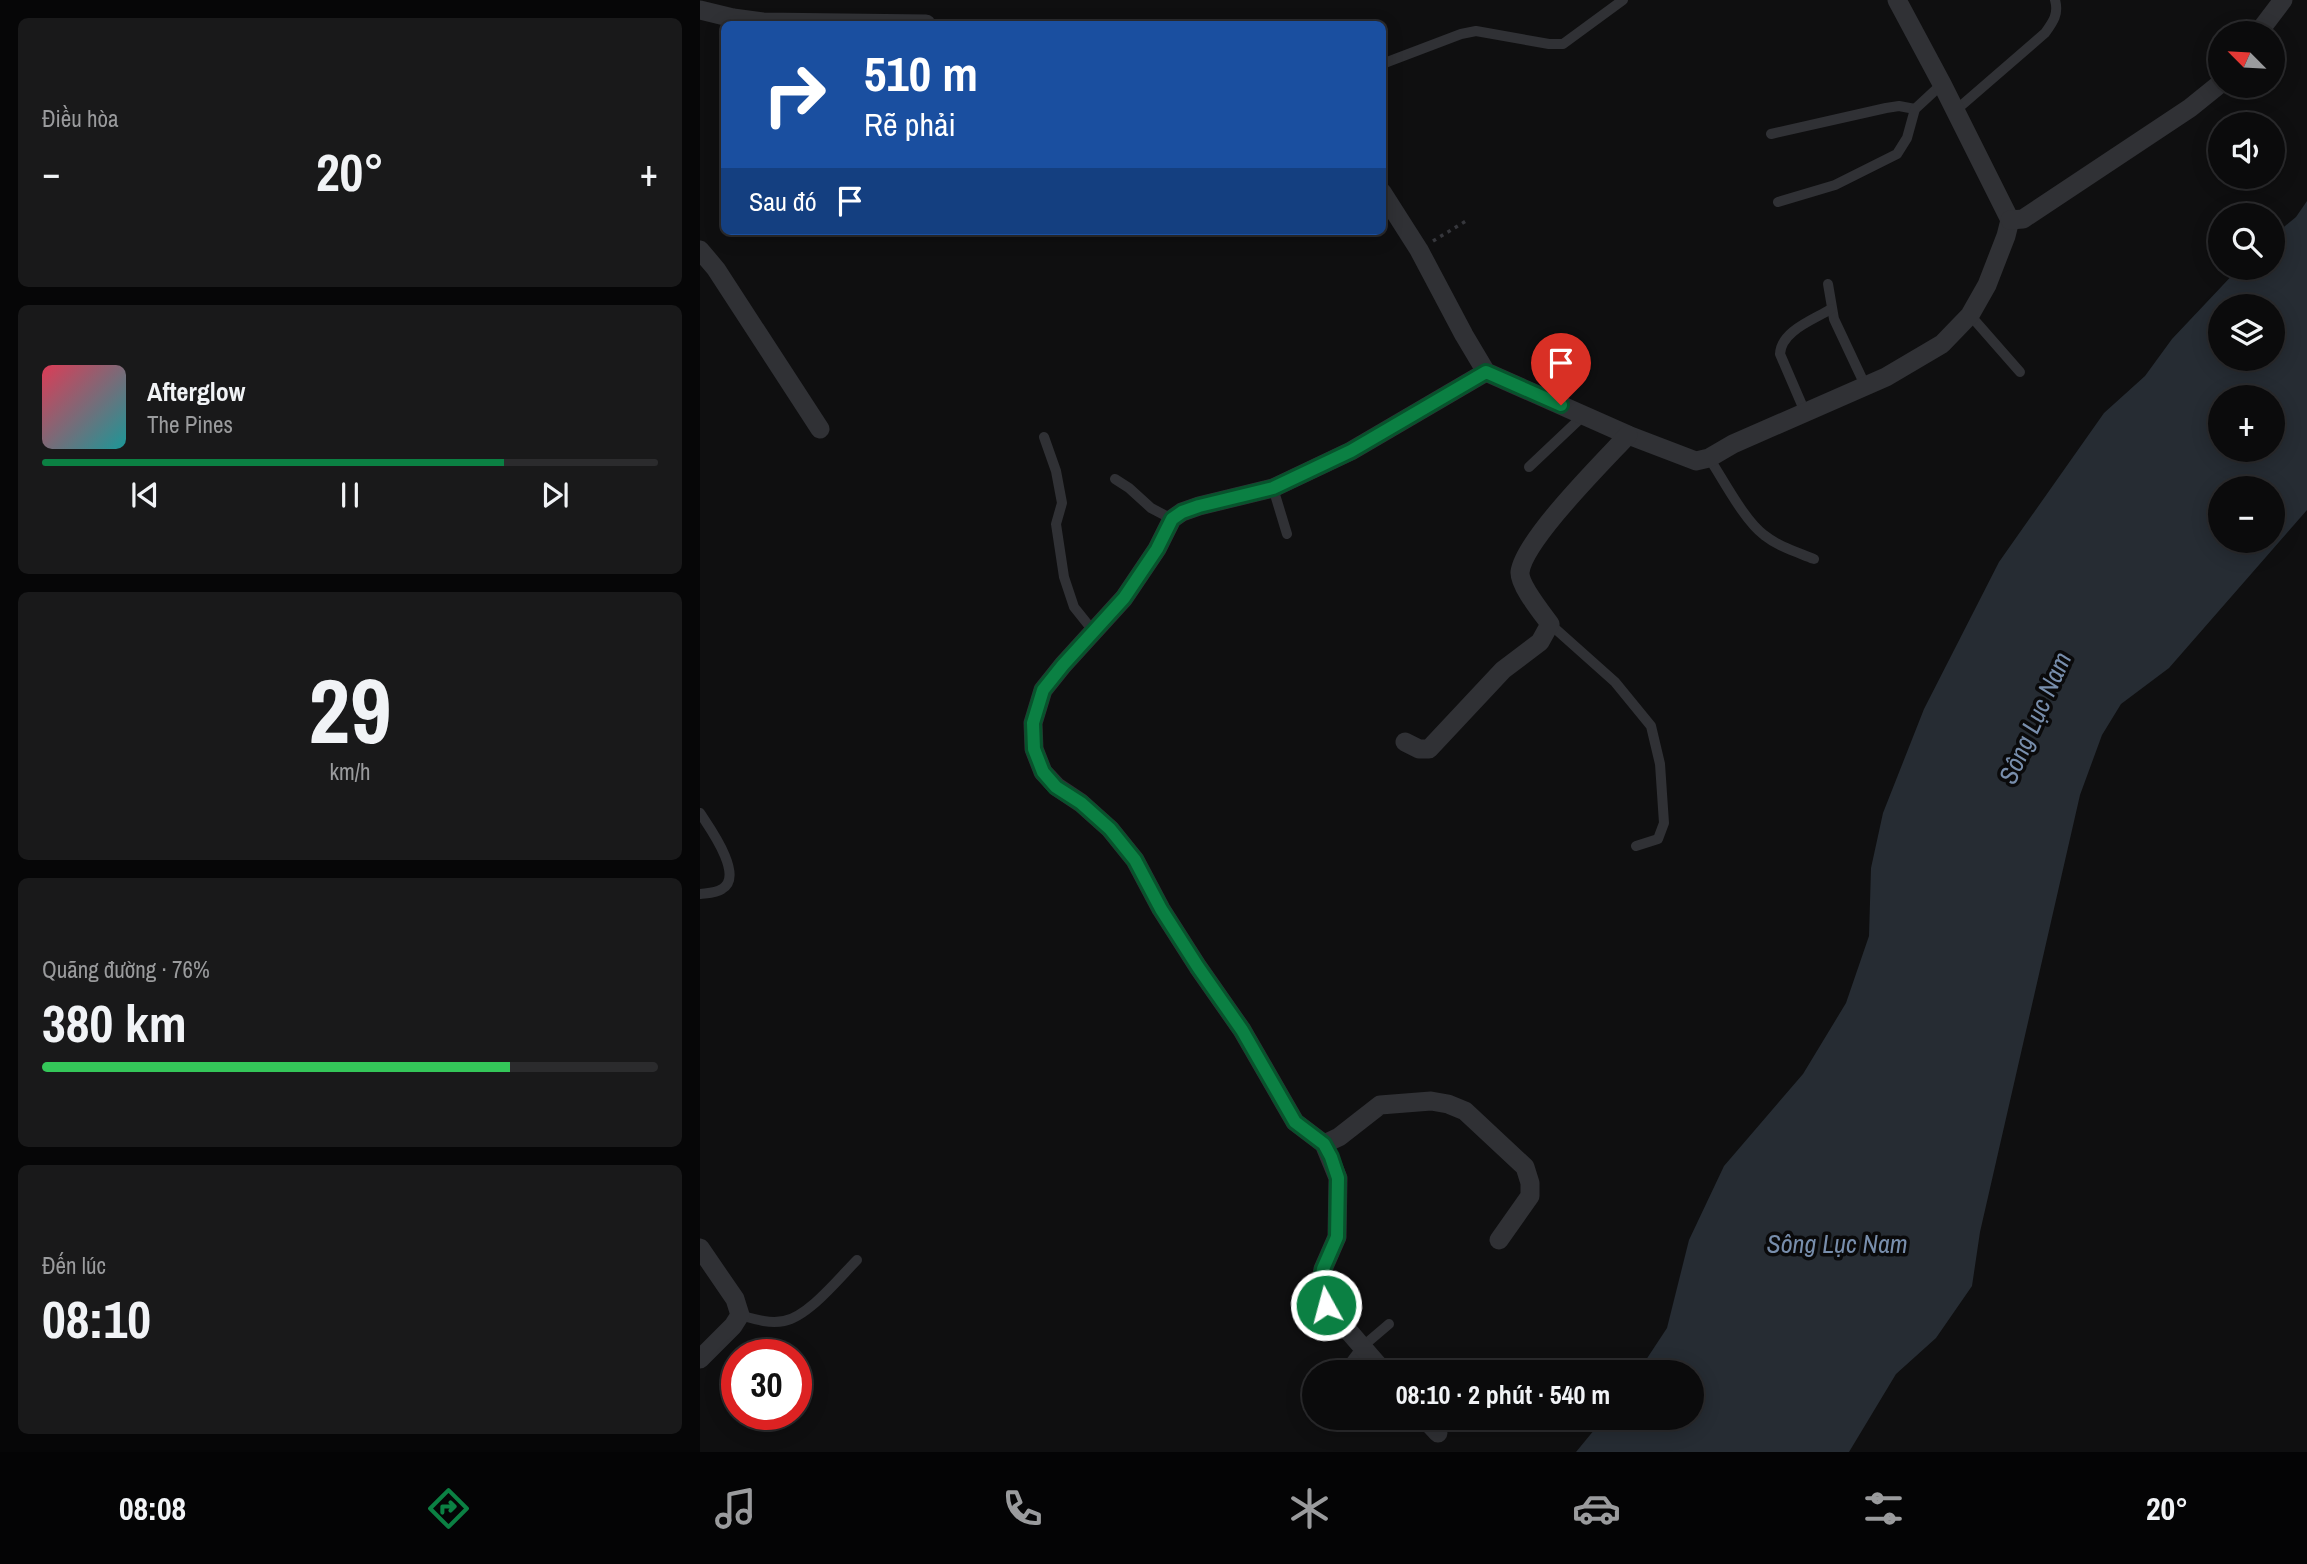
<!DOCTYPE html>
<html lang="vi">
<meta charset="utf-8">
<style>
:root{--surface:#0b0b0c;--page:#19191a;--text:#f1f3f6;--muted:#9a9b9d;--line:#2b2b2d;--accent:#0b8043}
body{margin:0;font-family:"Archivo Narrow",sans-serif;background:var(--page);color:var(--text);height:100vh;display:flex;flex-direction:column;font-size:26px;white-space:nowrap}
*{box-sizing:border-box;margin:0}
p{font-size:23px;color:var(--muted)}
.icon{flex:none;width:38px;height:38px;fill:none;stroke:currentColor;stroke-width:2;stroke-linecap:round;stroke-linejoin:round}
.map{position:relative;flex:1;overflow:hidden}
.side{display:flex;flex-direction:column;gap:18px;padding:18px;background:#060607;width:700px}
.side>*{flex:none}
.guide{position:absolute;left:21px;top:21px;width:665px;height:214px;border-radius:10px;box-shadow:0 4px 18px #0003,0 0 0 2px var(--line);background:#1a4fa0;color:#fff;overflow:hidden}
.needle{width:46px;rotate:294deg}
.tools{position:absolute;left:1508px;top:21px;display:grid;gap:14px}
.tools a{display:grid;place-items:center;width:77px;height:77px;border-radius:50%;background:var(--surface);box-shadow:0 4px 18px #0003,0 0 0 2px var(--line);font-size:35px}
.speed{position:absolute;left:21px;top:1339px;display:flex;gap:14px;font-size:35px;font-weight:700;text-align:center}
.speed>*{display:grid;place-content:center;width:91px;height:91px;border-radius:50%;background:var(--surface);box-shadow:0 4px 18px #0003,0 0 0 2px var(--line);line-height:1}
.speed .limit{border:10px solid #d22;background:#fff;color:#111}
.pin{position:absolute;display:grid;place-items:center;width:60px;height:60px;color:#fff;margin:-72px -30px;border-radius:50% 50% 50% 0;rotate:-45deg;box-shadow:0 0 7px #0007}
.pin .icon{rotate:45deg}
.me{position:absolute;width:77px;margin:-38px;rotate:353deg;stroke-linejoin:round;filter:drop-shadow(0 0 5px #0008)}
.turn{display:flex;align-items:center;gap:24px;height:147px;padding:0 28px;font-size:32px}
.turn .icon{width:91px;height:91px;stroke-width:2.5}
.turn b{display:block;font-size:49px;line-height:60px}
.then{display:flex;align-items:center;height:66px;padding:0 28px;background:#0003;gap:14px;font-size:26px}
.big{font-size:52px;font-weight:800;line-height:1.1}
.side .widget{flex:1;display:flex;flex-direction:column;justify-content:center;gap:10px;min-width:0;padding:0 24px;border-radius:10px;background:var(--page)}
.side .dial{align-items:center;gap:0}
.dial b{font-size:91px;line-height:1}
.song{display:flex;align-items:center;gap:21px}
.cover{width:84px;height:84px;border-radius:10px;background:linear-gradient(135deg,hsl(350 70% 55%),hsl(180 70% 35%))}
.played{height:7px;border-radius:4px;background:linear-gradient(90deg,var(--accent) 75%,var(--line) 75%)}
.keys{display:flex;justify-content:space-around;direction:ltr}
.heat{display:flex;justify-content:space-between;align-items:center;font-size:38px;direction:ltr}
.charge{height:10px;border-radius:5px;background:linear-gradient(90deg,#34c759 76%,var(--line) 0)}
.trip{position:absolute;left:602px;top:1360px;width:402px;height:70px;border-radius:35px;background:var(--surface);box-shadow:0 4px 18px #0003,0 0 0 2px var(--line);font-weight:800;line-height:70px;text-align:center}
.dock{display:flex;height:112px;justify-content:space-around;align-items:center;background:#040405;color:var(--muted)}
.dock .icon{width:49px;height:49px}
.dock .selected{color:var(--accent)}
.dock b{font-size:32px;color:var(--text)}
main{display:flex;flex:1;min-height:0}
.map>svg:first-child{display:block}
.water{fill:#262c33;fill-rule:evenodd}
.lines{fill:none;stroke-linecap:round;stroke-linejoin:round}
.path{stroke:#36373c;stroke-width:3.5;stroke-dasharray:3.5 5;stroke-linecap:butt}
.service{stroke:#303135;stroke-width:10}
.minor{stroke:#303135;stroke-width:19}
.route-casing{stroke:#07532c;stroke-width:18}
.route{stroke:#0b8043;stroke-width:12}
.labels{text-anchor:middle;stroke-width:7;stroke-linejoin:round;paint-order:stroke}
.water-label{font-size:26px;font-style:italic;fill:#788eac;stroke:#0a0a0b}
</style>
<main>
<section class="side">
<div class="widget"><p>Điều hòa</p>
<div class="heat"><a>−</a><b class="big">20°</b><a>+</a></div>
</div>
<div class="widget">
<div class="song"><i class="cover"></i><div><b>Afterglow</b><p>The Pines</p></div></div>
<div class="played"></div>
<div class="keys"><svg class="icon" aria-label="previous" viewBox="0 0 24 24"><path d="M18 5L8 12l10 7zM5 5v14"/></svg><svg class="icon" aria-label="pause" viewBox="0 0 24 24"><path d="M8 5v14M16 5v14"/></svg><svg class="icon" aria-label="next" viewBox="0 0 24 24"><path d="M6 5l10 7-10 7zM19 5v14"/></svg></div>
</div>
<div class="widget dial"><b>29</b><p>km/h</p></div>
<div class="widget"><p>Quãng đường · 76%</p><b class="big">380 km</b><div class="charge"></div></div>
<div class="widget"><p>Đến lúc</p><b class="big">08:10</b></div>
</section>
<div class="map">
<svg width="1607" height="1452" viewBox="0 0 1607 1452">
<rect width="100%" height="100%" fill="#0f0f10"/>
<path class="water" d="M1607,201V510L1469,668L1421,704L1402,735L1380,795L1280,1232L1272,1286L1236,1338L1196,1374L1149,1452H876L904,1418H992V1372H938L967,1328L989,1240L1024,1166L1103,1074L1146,1003L1169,936L1171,868L1183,813L1224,709L1299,562L1404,413L1445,376L1472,339L1539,268H1573V236L1596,217ZM1521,306H1573V359H1521ZM1521,397H1573V450H1521ZM1521,488H1573V541H1521Z"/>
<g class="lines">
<polyline class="path" points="733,241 766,221"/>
<g class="service">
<polyline points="682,64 761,34 776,31 849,44 863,44 923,0"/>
<path d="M1255,111L1345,33C1353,22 1359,14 1355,0"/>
<polyline points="1071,134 1186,108 1199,106 1215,109"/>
<polyline points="1078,202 1135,185 1197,154 1207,138 1215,109 1242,84"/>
<polyline points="1128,284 1134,319 1165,385"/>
<polyline points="1270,315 1320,372"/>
<path d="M1105,412L1080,354C1081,331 1113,320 1131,309"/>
<polyline points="344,437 356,471 362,503 356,524 364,577 374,607 394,632"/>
<path d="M1009,458C1023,479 1044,520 1064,535C1079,547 1097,552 1114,559"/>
<polyline points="829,467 884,415"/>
<polyline points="415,479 429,488 451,508 472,519"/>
<polyline points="573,488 587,534"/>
<polyline points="850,624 915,682 951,726 960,764 964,823 958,839 936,846"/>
<path d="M0,813C9,827 45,876 22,889C16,893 7,893 0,894"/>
<path d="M40,1315C54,1319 69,1324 84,1321C109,1316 139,1278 157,1260"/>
<polyline points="643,1372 662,1347 689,1324"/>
</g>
<g class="minor">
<polyline points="0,10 33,18 63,22 226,24"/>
<polyline points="1558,33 1583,0"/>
<polyline points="682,192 719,250 764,335 786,372 928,435 996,461 1009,458 1033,444 1186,377 1242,344 1270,315 1287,285 1306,236 1310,220 1242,84 1197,0"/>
<polyline points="1310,220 1323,219 1490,108 1521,83"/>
<polyline points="0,250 16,269 120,429"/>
<path d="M705,742L719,749H729L803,670L840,642L850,624C842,613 819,585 820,572C824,540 904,461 928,435"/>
<polyline points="624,1144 639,1137 680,1105 731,1101 748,1104 765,1111 825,1167 830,1183 830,1196 799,1240"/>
<polyline points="0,1248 35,1299 40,1315 33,1326 0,1359"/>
<polyline points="684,1372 626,1305 620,1285 623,1269 637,1237 638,1178 624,1144 595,1122 542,1030 498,967 461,909 435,860 410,829 381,803 357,787 343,772 334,749 333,723 343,690 363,665 424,598 457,549 472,519 482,512 499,506 573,488 651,451 786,372"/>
<polyline points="724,1418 738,1433"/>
</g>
</g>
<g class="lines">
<g class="route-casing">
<polyline id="route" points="626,1305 620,1285 623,1269 637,1237 638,1178 631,1157 624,1144 595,1122 542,1030 498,967 461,909 435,860 410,829 381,803 356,787 343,772 334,749 333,723 343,690 363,665 424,598 457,549 472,519 482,512 499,506 573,488 651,451 786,372 861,405"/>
</g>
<use href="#route" class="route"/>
</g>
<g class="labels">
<g class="water-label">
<text transform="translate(1335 718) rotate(-66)" y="9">Sông Lục Nam</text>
<text x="1137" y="1253">Sông Lục Nam</text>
</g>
</g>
</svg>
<div class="tools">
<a><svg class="needle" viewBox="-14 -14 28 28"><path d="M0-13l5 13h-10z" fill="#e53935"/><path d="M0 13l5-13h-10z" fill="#9a9b9d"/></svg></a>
<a><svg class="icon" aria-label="sound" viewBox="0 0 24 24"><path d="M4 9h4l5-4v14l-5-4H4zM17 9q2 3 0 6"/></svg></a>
<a><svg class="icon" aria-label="search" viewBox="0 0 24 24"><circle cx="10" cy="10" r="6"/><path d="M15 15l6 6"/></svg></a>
<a><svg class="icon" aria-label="layers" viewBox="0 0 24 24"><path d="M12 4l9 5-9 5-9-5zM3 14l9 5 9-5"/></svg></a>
<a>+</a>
<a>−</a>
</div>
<div class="speed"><div class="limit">30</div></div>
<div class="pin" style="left:861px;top:405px;background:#d93025"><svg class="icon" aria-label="arrive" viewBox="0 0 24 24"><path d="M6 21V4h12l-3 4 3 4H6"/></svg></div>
<svg class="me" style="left:626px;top:1305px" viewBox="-20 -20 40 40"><circle r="17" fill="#0b8043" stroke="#fff" stroke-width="3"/><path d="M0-11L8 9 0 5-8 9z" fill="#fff"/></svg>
<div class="trip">08:10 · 2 phút · 540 m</div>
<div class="guide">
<div class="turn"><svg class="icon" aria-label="right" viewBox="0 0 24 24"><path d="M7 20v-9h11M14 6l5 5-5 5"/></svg><div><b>510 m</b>Rẽ phải</div></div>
<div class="then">Sau đó<svg class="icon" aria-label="arrive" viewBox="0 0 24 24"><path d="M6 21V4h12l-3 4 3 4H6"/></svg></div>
</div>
</div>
</main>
<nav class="dock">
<b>08:08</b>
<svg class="icon selected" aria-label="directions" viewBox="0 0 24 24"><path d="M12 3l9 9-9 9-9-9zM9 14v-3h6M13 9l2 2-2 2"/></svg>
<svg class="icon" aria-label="music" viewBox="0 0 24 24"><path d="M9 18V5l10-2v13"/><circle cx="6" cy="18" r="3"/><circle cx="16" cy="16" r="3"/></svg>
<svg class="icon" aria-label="phone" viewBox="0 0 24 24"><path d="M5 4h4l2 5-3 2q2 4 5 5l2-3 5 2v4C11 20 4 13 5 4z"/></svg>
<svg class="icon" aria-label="climate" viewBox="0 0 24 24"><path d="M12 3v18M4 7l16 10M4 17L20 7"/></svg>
<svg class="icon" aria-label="car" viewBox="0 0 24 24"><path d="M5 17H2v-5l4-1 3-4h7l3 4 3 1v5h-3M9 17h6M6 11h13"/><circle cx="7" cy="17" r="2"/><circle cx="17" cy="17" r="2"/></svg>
<svg class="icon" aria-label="filters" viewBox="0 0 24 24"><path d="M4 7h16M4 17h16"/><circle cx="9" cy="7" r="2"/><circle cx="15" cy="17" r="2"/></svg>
<b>20°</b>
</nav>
